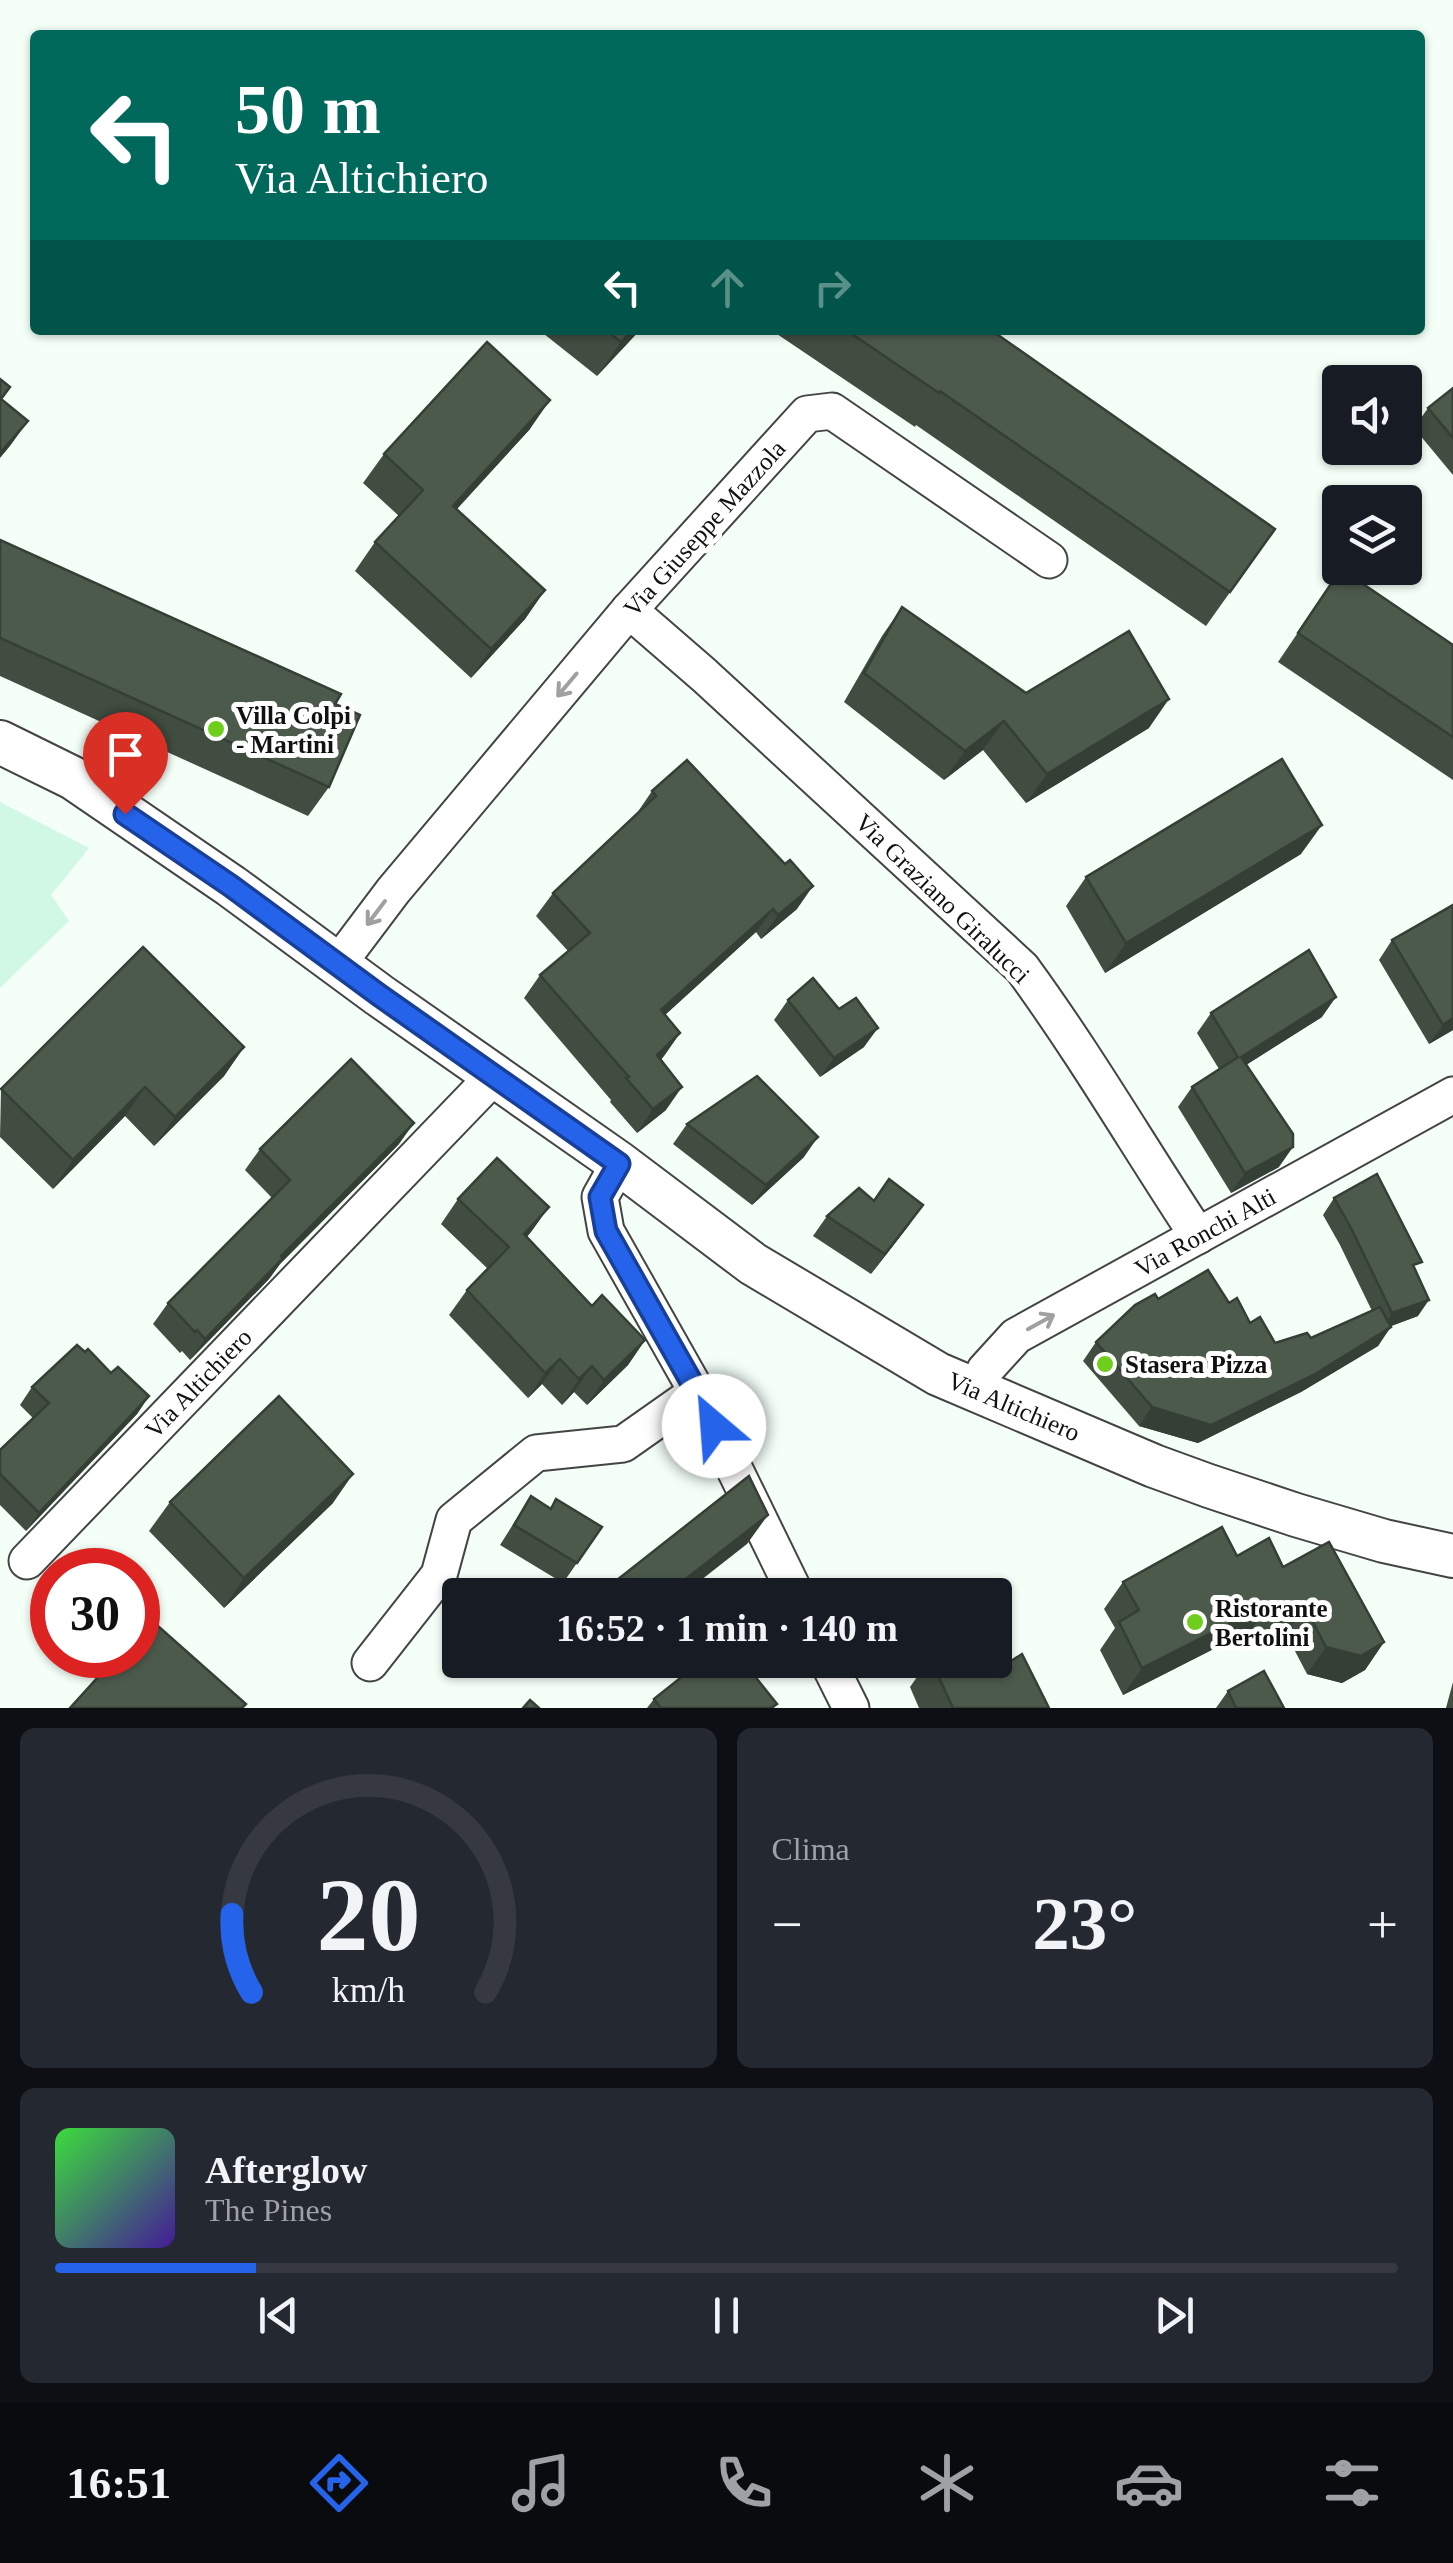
<!DOCTYPE html>
<html lang="it">
<meta charset="utf-8">
<style>
:root{--surface:#171b24;--page:#242831;--text:#f1f3f6;--muted:#9ea1a6;--line:#363941;--accent:#2563eb}
body{margin:0;font-family:Georgia,serif;background:var(--page);color:var(--text);height:100vh;display:flex;flex-direction:column;font-size:38px;white-space:nowrap}
*{box-sizing:border-box;margin:0}
p{font-size:32px;color:var(--muted)}
.icon{flex:none;width:55px;height:55px;fill:none;stroke:currentColor;stroke-width:2;stroke-linecap:round;stroke-linejoin:round}
.map{position:relative;height:1708px;overflow:hidden}
.sheet{display:flex;flex-direction:column;gap:20px;padding:20px;background:#0d0f14;flex:1}
.sheet>*{flex:none}
.guide{position:absolute;left:30px;top:30px;width:1395px;height:305px;border-radius:10px;box-shadow:0 2px 8px #0004;background:#00695c;color:#fff;overflow:hidden}
.buttons{position:absolute;left:1322px;top:365px;display:grid;gap:20px}
.buttons a{display:grid;place-items:center;width:100px;height:100px;border-radius:10px;background:var(--surface);box-shadow:0 2px 8px #0004;font-size:50px}
.speed{position:absolute;left:30px;top:1548px;display:flex;gap:20px;font-size:50px;font-weight:700;text-align:center}
.speed>*{display:grid;place-content:center;width:130px;height:130px;border-radius:50%;background:var(--surface);box-shadow:0 2px 8px #0004;line-height:1}
.speed .limit{border:15px solid #d22;background:#fff;color:#111}
.pin{position:absolute;display:grid;place-items:center;width:85px;height:85px;color:#fff;margin:-102px -42px;border-radius:50% 50% 50% 0;rotate:-45deg;box-shadow:0 0 10px #0007}
.pin .icon{rotate:45deg}
.me{position:absolute;width:110px;margin:-55px;rotate:333deg;stroke-linejoin:round;filter:drop-shadow(0 0 8px #0008)}
.turn{display:flex;align-items:center;gap:35px;height:210px;padding:0 40px;font-size:45px}
.turn .icon{width:130px;height:130px;stroke-width:2.5}
.turn b{display:block;font-size:70px;line-height:85px}
.lanes{display:flex;align-items:center;height:95px;padding:0 40px;background:#0003;justify-content:center;gap:50px;direction:ltr}
.lanes .off{opacity:.35}
.big{font-size:75px;font-weight:800;line-height:1.1}
.sheet .widget{flex:1;display:flex;flex-direction:column;justify-content:center;gap:15px;min-width:0;padding:0 35px;border-radius:15px;background:var(--page)}
.sheet .dial{align-items:center;gap:0}
.dial svg{height:260px;overflow:visible;fill:none;stroke:var(--line);stroke-width:7;stroke-linecap:round;text-anchor:middle}
.dial text{fill:var(--text);stroke:none}
.song{display:flex;align-items:center;gap:30px}
.cover{width:120px;height:120px;border-radius:15px;background:linear-gradient(135deg,hsl(120 70% 55%),hsl(260 70% 35%))}
.played{height:10px;border-radius:5px;background:linear-gradient(90deg,var(--accent) 15%,var(--line) 15%)}
.keys{display:flex;justify-content:space-around;direction:ltr}
.heat{display:flex;justify-content:space-between;align-items:center;font-size:55px;direction:ltr}
.sheet .tiles{flex:1;display:grid;gap:20px;grid-template-columns:1fr 1fr}
.widget:last-child{grid-column:span 2}
.trip{position:absolute;left:442px;top:1578px;width:570px;height:100px;border-radius:10px;background:var(--surface);box-shadow:0 2px 8px #0004;font-weight:800;line-height:100px;text-align:center}
.tabs{display:flex;height:160px;justify-content:space-around;align-items:center;background:#090b0e;color:var(--muted)}
.tabs .icon{width:70px;height:70px}
.tabs .active{color:var(--accent)}
.tabs b{font-size:45px;color:var(--text)}
.map>svg:first-child{display:block}
.farmland{fill:#d1f8e4}
.lines{fill:none;stroke-linecap:round;stroke-linejoin:round}
.minor-casing{stroke:#444;stroke-width:39}
.tertiary-casing{stroke:#444;stroke-width:46}
.minor{stroke:#fff;stroke-width:35}
.tertiary{stroke:#fff;stroke-width:42}
.wall{fill:#414d41}
.shaded-wall{fill:#353f35}
.building{fill:#4c5a4c;stroke:#353f35;stroke-width:2.5}
.oneway{stroke:#a0a0a0}
.route-casing{stroke:#184099;stroke-width:25}
.route{stroke:#2563eb;stroke-width:18}
.poi-dot{fill:#6ece1b;stroke:#fff;stroke-width:4}
.labels{text-anchor:middle;stroke-width:10;stroke-linejoin:round;paint-order:stroke}
.street-label{font-size:25px;fill:#111;stroke:#fff}
.poi-label{font-size:25px;font-weight:bold;fill:#111;stroke:#fff;text-anchor:start}
</style>
<div class="map">
<svg width="1453" height="1708" viewBox="0 0 1453 1708">
<rect width="100%" height="100%" fill="#f4fff8"/>
<polygon class="farmland" points="0,802 89,848 51,895 69,921 0,988"/>
<g class="lines">
<g class="minor-casing">
<g id="minor">
<path d="M629,610L704,675L1022,968C1085,1054 1139,1147 1198,1236"/>
<polyline points="338,964 393,891 629,610 807,414 832,411 1049,560"/>
<polyline points="619,1163 600,1197 606,1231 697,1392 796,1595"/>
<polyline points="976,1391 985,1370 1016,1336 1453,1095"/>
<polyline points="27,1561 495,1075"/>
<polyline points="827,1660 851,1708"/>
<polyline points="370,1663 439,1575 454,1520 536,1453 623,1444 697,1392"/>
</g>
</g>
<g class="tertiary-casing">
<polyline id="tertiary" points="0,742 73,778 231,886 379,995 619,1163 753,1264 938,1374 1154,1466 1209,1486 1296,1515 1384,1541 1453,1556"/>
</g>
<use href="#minor" class="minor"/>
<use href="#tertiary" class="tertiary"/>
</g>
<g class="wall">
<polygon points="539,330 640,330 597,376"/>
<polygon points="771,330 991,330 1275,529 1206,626 916,425 915,427"/>
<polygon points="1453,388 1453,475 1414,428 1428,408"/>
<polygon points="530,429 457,509 545,590 525,619 471,678 355,571 375,542 399,516 363,483 384,454"/>
<polygon points="0,540 329,787 308,816 0,676"/>
<polygon points="1341,569 1453,645 1453,780 1278,662"/>
<polygon points="902,607 1026,693 1149,728 1026,803 983,750 944,780 844,702 882,636"/>
<polygon points="652,791 797,909 761,939 756,932 665,1015 680,1033 661,1060 666,1110 637,1133 610,1102 611,1100 524,998 540,975 568,951 536,916 553,893 637,813"/>
<polygon points="1301,854 1105,973 1066,906 1086,877"/>
<polygon points="1453,905 1453,1030 1429,1044 1379,960 1392,940"/>
<polygon points="788,1000 864,1047 820,1077 774,1020"/>
<polygon points="1211,1013 1322,1017 1246,1065 1279,1167 1231,1193 1178,1107 1192,1087 1219,1069 1197,1033"/>
<polygon points="244,1047 224,1076 154,1146 125,1116 53,1189 0,1137 1,1089"/>
<polygon points="687,1124 804,1157 752,1205 673,1144"/>
<polygon points="399,1144 280,1264 269,1279 190,1360 182,1351 180,1353 153,1324 168,1303 272,1198 245,1170 260,1149"/>
<polygon points="1334,1198 1416,1270 1418,1316 1390,1326 1378,1346 1301,1392 1198,1443 1139,1426 1083,1361 1096,1342 1158,1299 1229,1303 1275,1343 1311,1338 1372,1311 1340,1245 1323,1215"/>
<polygon points="458,1199 549,1207 527,1237 592,1306 645,1340 628,1365 587,1405 574,1392 562,1405 542,1384 528,1398 449,1315 467,1290 488,1269 441,1224"/>
<polygon points="874,1201 909,1225 871,1274 813,1236 827,1216"/>
<polygon points="111,1373 149,1396 137,1414 26,1531 0,1505 0,1450 33,1418 20,1405 32,1387"/>
<polygon points="531,1496 550,1508 556,1499 602,1527 563,1583 500,1545"/>
<polygon points="170,1502 333,1503 224,1608 149,1531"/>
<polygon points="1237,1556 1283,1567 1384,1642 1365,1670 1342,1683 1307,1674 1286,1634 1261,1648 1251,1630 1123,1695 1100,1650 1115,1628 1104,1609 1123,1582"/>
<polygon points="580,1660 599,1660 587,1669"/>
<polygon points="929,1660 995,1660 1049,1708 919,1708 910,1687"/>
<polygon points="1453,1682 1453,1708 1446,1708"/>
<polygon points="1228,1691 1284,1708 1216,1708"/>
<polygon points="654,1699 777,1704 774,1708 647,1708"/>
</g>
<g class="shaded-wall">
<polygon points="632,330 640,330 597,376 621,342"/>
<polygon points="550,400 530,429 433,535 453,506"/>
<polygon points="28,421 10,446 0,458 0,453"/>
<polygon points="545,590 525,619 471,678 491,649"/>
<polygon points="1169,699 1149,728 1026,803 1047,774"/>
<polygon points="1004,721 983,750 944,780 965,751"/>
<polygon points="1322,825 1301,854 1105,973 1126,943"/>
<polygon points="813,886 797,909 761,939 778,915"/>
<polygon points="773,909 756,932 644,1034 661,1010"/>
<polygon points="1336,997 1322,1017 1227,1077 1241,1057"/>
<polygon points="1453,1018 1453,1030 1429,1044 1443,1025"/>
<polygon points="878,1028 864,1047 820,1077 834,1058"/>
<polygon points="680,1033 664,1056 641,1079 657,1055"/>
<polygon points="244,1047 224,1076 154,1146 175,1117"/>
<polygon points="145,1087 125,1116 53,1189 73,1160"/>
<polygon points="682,1087 666,1110 637,1133 653,1109"/>
<polygon points="414,1123 399,1144 280,1264 269,1279 190,1360 205,1339 281,1256"/>
<polygon points="818,1137 804,1157 752,1205 766,1185"/>
<polygon points="1293,1147 1279,1167 1231,1193 1245,1173"/>
<polygon points="923,1205 909,1225 871,1274 885,1254"/>
<polygon points="549,1207 531,1232 506,1260 524,1234"/>
<polygon points="1429,1300 1418,1316 1381,1330 1392,1313"/>
<polygon points="1391,1327 1378,1346 1301,1392 1198,1443 1139,1426 1152,1407"/>
<polygon points="645,1340 628,1365 587,1405 604,1380"/>
<polygon points="560,1359 542,1384 528,1398 545,1373"/>
<polygon points="592,1366 574,1392 562,1405 579,1379"/>
<polygon points="149,1396 137,1414 26,1531 39,1513"/>
<polygon points="353,1474 333,1503 224,1608 244,1578"/>
<polygon points="768,1515 747,1544 682,1595 665,1595"/>
<polygon points="1270,1603 1251,1630 1123,1695 1142,1668"/>
<polygon points="1305,1607 1286,1634 1261,1648 1280,1621"/>
<polygon points="1384,1642 1365,1670 1342,1683 1307,1674 1326,1647"/>
</g>
<g class="building">
<polygon points="606,330 632,330 621,342"/>
<polygon points="846,330 991,330 1275,529 1230,592 940,391 939,393"/>
<polygon points="487,342 550,400 453,506 545,590 491,649 375,542 423,490 384,454"/>
<polygon points="0,379 10,387 1,399 28,421 0,453"/>
<polygon points="1453,388 1453,438 1428,408"/>
<polygon points="0,540 341,694 335,704 360,715 329,787 0,638"/>
<polygon points="1341,569 1453,645 1453,737 1298,633"/>
<polygon points="902,607 1026,693 1129,631 1169,699 1047,774 1004,721 965,751 864,673"/>
<polygon points="1282,759 1322,825 1126,943 1086,877"/>
<polygon points="687,760 785,864 790,860 813,886 778,915 773,909 661,1010 680,1033 657,1055 682,1087 653,1109 626,1078 629,1077 540,975 590,933 553,893 656,796 652,791"/>
<polygon points="1453,905 1453,1018 1443,1025 1392,940"/>
<polygon points="143,947 244,1047 175,1117 145,1087 73,1160 1,1089"/>
<polygon points="1309,950 1336,997 1241,1057 1293,1134 1293,1147 1245,1173 1192,1087 1238,1057 1211,1013"/>
<polygon points="813,978 839,1009 856,998 878,1028 834,1058 788,1000"/>
<polygon points="351,1059 414,1123 281,1256 283,1258 205,1339 197,1330 195,1332 168,1303 290,1180 260,1149"/>
<polygon points="757,1076 818,1137 766,1185 687,1124"/>
<polygon points="497,1158 549,1207 524,1234 592,1306 602,1295 645,1340 604,1380 592,1366 579,1379 560,1359 545,1373 467,1290 509,1247 458,1199"/>
<polygon points="1377,1174 1422,1262 1413,1265 1429,1300 1392,1313 1351,1228 1334,1198"/>
<polygon points="889,1179 923,1205 885,1254 827,1216 859,1188 874,1201"/>
<polygon points="1208,1270 1229,1303 1237,1298 1250,1323 1260,1317 1275,1343 1307,1333 1311,1338 1380,1307 1391,1327 1315,1374 1211,1425 1152,1407 1096,1342 1135,1305 1155,1294 1158,1299"/>
<polygon points="77,1345 85,1352 88,1349 111,1373 118,1367 149,1396 39,1513 0,1474 0,1450 49,1403 32,1387"/>
<polygon points="279,1396 353,1474 244,1578 170,1502"/>
<polygon points="749,1476 768,1515 665,1595 598,1595"/>
<polygon points="531,1496 551,1509 556,1499 602,1527 577,1563 514,1525"/>
<polygon points="1222,1527 1237,1556 1269,1538 1283,1567 1329,1542 1384,1642 1361,1656 1326,1647 1305,1607 1280,1621 1270,1603 1142,1668 1119,1622 1139,1610 1123,1582"/>
<polygon points="150,1619 246,1704 242,1708 70,1708 118,1655 138,1655 138,1633"/>
<polygon points="995,1645 1005,1665 1022,1654 1049,1708 953,1708 931,1660 995,1660"/>
<polygon points="703,1660 742,1660 777,1704 771,1708 661,1708 654,1699"/>
<polygon points="1264,1671 1284,1708 1236,1708 1228,1691"/>
<polygon points="530,1700 539,1708 523,1708"/>
</g>
<defs><path id="oneway-shaft" d="M-6 0H5M1.5-3L5.5 0L1.5 3" fill="none" stroke-width="1.6" stroke-linecap="round" stroke-linejoin="round" transform="scale(2.5)"/></defs>
<g class="oneway">
<use href="#oneway-shaft" transform="translate(567 685) rotate(130)"/>
<use href="#oneway-shaft" transform="translate(376 913) rotate(127)"/>
<use href="#oneway-shaft" transform="translate(1041 1322) rotate(-29)"/>
</g>
<g class="lines">
<g class="route-casing">
<polyline id="route" points="125,814 231,886 379,995 619,1164 600,1197 606,1231 697,1392 714,1426"/>
</g>
<use href="#route" class="route"/>
</g>
<g class="poi-dot">
<circle cx="216" cy="729" r="10"/>
<circle cx="1105" cy="1364" r="10"/>
<circle cx="1195" cy="1622" r="10"/>
</g>
<g class="labels">
<g class="street-label">
<text transform="translate(704 528) rotate(-48)" y="9">Via Giuseppe Mazzola</text>
<text transform="translate(943 898) rotate(44)" y="9">Via Graziano Giralucci</text>
<text transform="translate(1205 1232) rotate(-29)" y="9">Via Ronchi Alti</text>
<text transform="translate(198 1383) rotate(-46)" y="9">Via Altichiero</text>
<text transform="translate(1014 1406) rotate(23)" y="9">Via Altichiero</text>
</g>
<g class="poi-label">
<text x="236" y="724">Villa Colpi<tspan x="236" dy="29">- Martini</tspan></text>
<text x="1125" y="1373">Stasera Pizza</text>
<text x="1215" y="1617">Ristorante<tspan x="1215" dy="29">Bertolini</tspan></text>
</g>
</g>
</svg>
<div class="buttons">
<a><svg class="icon" aria-label="sound" viewBox="0 0 24 24"><path d="M4 9h4l5-4v14l-5-4H4zM17 9q2 3 0 6"/></svg></a>
<a><svg class="icon" aria-label="layers" viewBox="0 0 24 24"><path d="M12 4l9 5-9 5-9-5zM3 14l9 5 9-5"/></svg></a>
</div>
<div class="speed"><div class="limit">30</div></div>
<div class="pin" style="left:125px;top:814px;background:#d93025"><svg class="icon" aria-label="arrive" viewBox="0 0 24 24"><path d="M6 21V4h12l-3 4 3 4H6"/></svg></div>
<svg class="me" style="left:714px;top:1426px" viewBox="-20 -20 40 40"><circle r="19" fill="#fff"/><path d="M0-13L10 11 0 6-10 11z" fill="#2563eb"/></svg>
<div class="trip">16:52 · 1 min · 140 m</div>
<div class="guide">
<div class="turn"><svg class="icon" aria-label="left" viewBox="0 0 24 24"><path d="M17 20v-9H6M10 6l-5 5 5 5"/></svg><div><b>50 m</b>Via Altichiero</div></div>
<div class="lanes"><svg class="icon" aria-label="left" viewBox="0 0 24 24"><path d="M17 20v-9H6M10 6l-5 5 5 5"/></svg><svg class="icon off" aria-label="ahead" viewBox="0 0 24 24"><path d="M12 20V5M6 11l6-6 6 6"/></svg><svg class="icon off" aria-label="right" viewBox="0 0 24 24"><path d="M7 20v-9h11M14 6l5 5-5 5"/></svg></div>
</div>
</div>
<section class="sheet">
<div class="tiles">
<div class="widget dial"><svg viewBox="0 0 100 80">
<path d="M14 69A42 42 0 1 1 86 69"/>
<path d="M14 69A42 42 0 0 1 8 45" stroke="#2563eb"/>
<text x="50" y="56" font-size="32" font-weight="700">20</text>
<text x="50" y="72" font-size="11">km/h</text>
</svg></div>
<div class="widget"><p>Clima</p>
<div class="heat"><a>−</a><b class="big">23°</b><a>+</a></div>
</div>
<div class="widget">
<div class="song"><i class="cover"></i><div><b>Afterglow</b><p>The Pines</p></div></div>
<div class="played"></div>
<div class="keys"><svg class="icon" aria-label="previous" viewBox="0 0 24 24"><path d="M18 5L8 12l10 7zM5 5v14"/></svg><svg class="icon" aria-label="pause" viewBox="0 0 24 24"><path d="M8 5v14M16 5v14"/></svg><svg class="icon" aria-label="next" viewBox="0 0 24 24"><path d="M6 5l10 7-10 7zM19 5v14"/></svg></div>
</div>
</div>
</section>
<nav class="tabs">
<b>16:51</b>
<svg class="icon active" aria-label="directions" viewBox="0 0 24 24"><path d="M12 3l9 9-9 9-9-9zM9 14v-3h6M13 9l2 2-2 2"/></svg>
<svg class="icon" aria-label="music" viewBox="0 0 24 24"><path d="M9 18V5l10-2v13"/><circle cx="6" cy="18" r="3"/><circle cx="16" cy="16" r="3"/></svg>
<svg class="icon" aria-label="phone" viewBox="0 0 24 24"><path d="M5 4h4l2 5-3 2q2 4 5 5l2-3 5 2v4C11 20 4 13 5 4z"/></svg>
<svg class="icon" aria-label="climate" viewBox="0 0 24 24"><path d="M12 3v18M4 7l16 10M4 17L20 7"/></svg>
<svg class="icon" aria-label="car" viewBox="0 0 24 24"><path d="M5 17H2v-5l4-1 3-4h7l3 4 3 1v5h-3M9 17h6M6 11h13"/><circle cx="7" cy="17" r="2"/><circle cx="17" cy="17" r="2"/></svg>
<svg class="icon" aria-label="filters" viewBox="0 0 24 24"><path d="M4 7h16M4 17h16"/><circle cx="9" cy="7" r="2"/><circle cx="15" cy="17" r="2"/></svg>
</nav>
